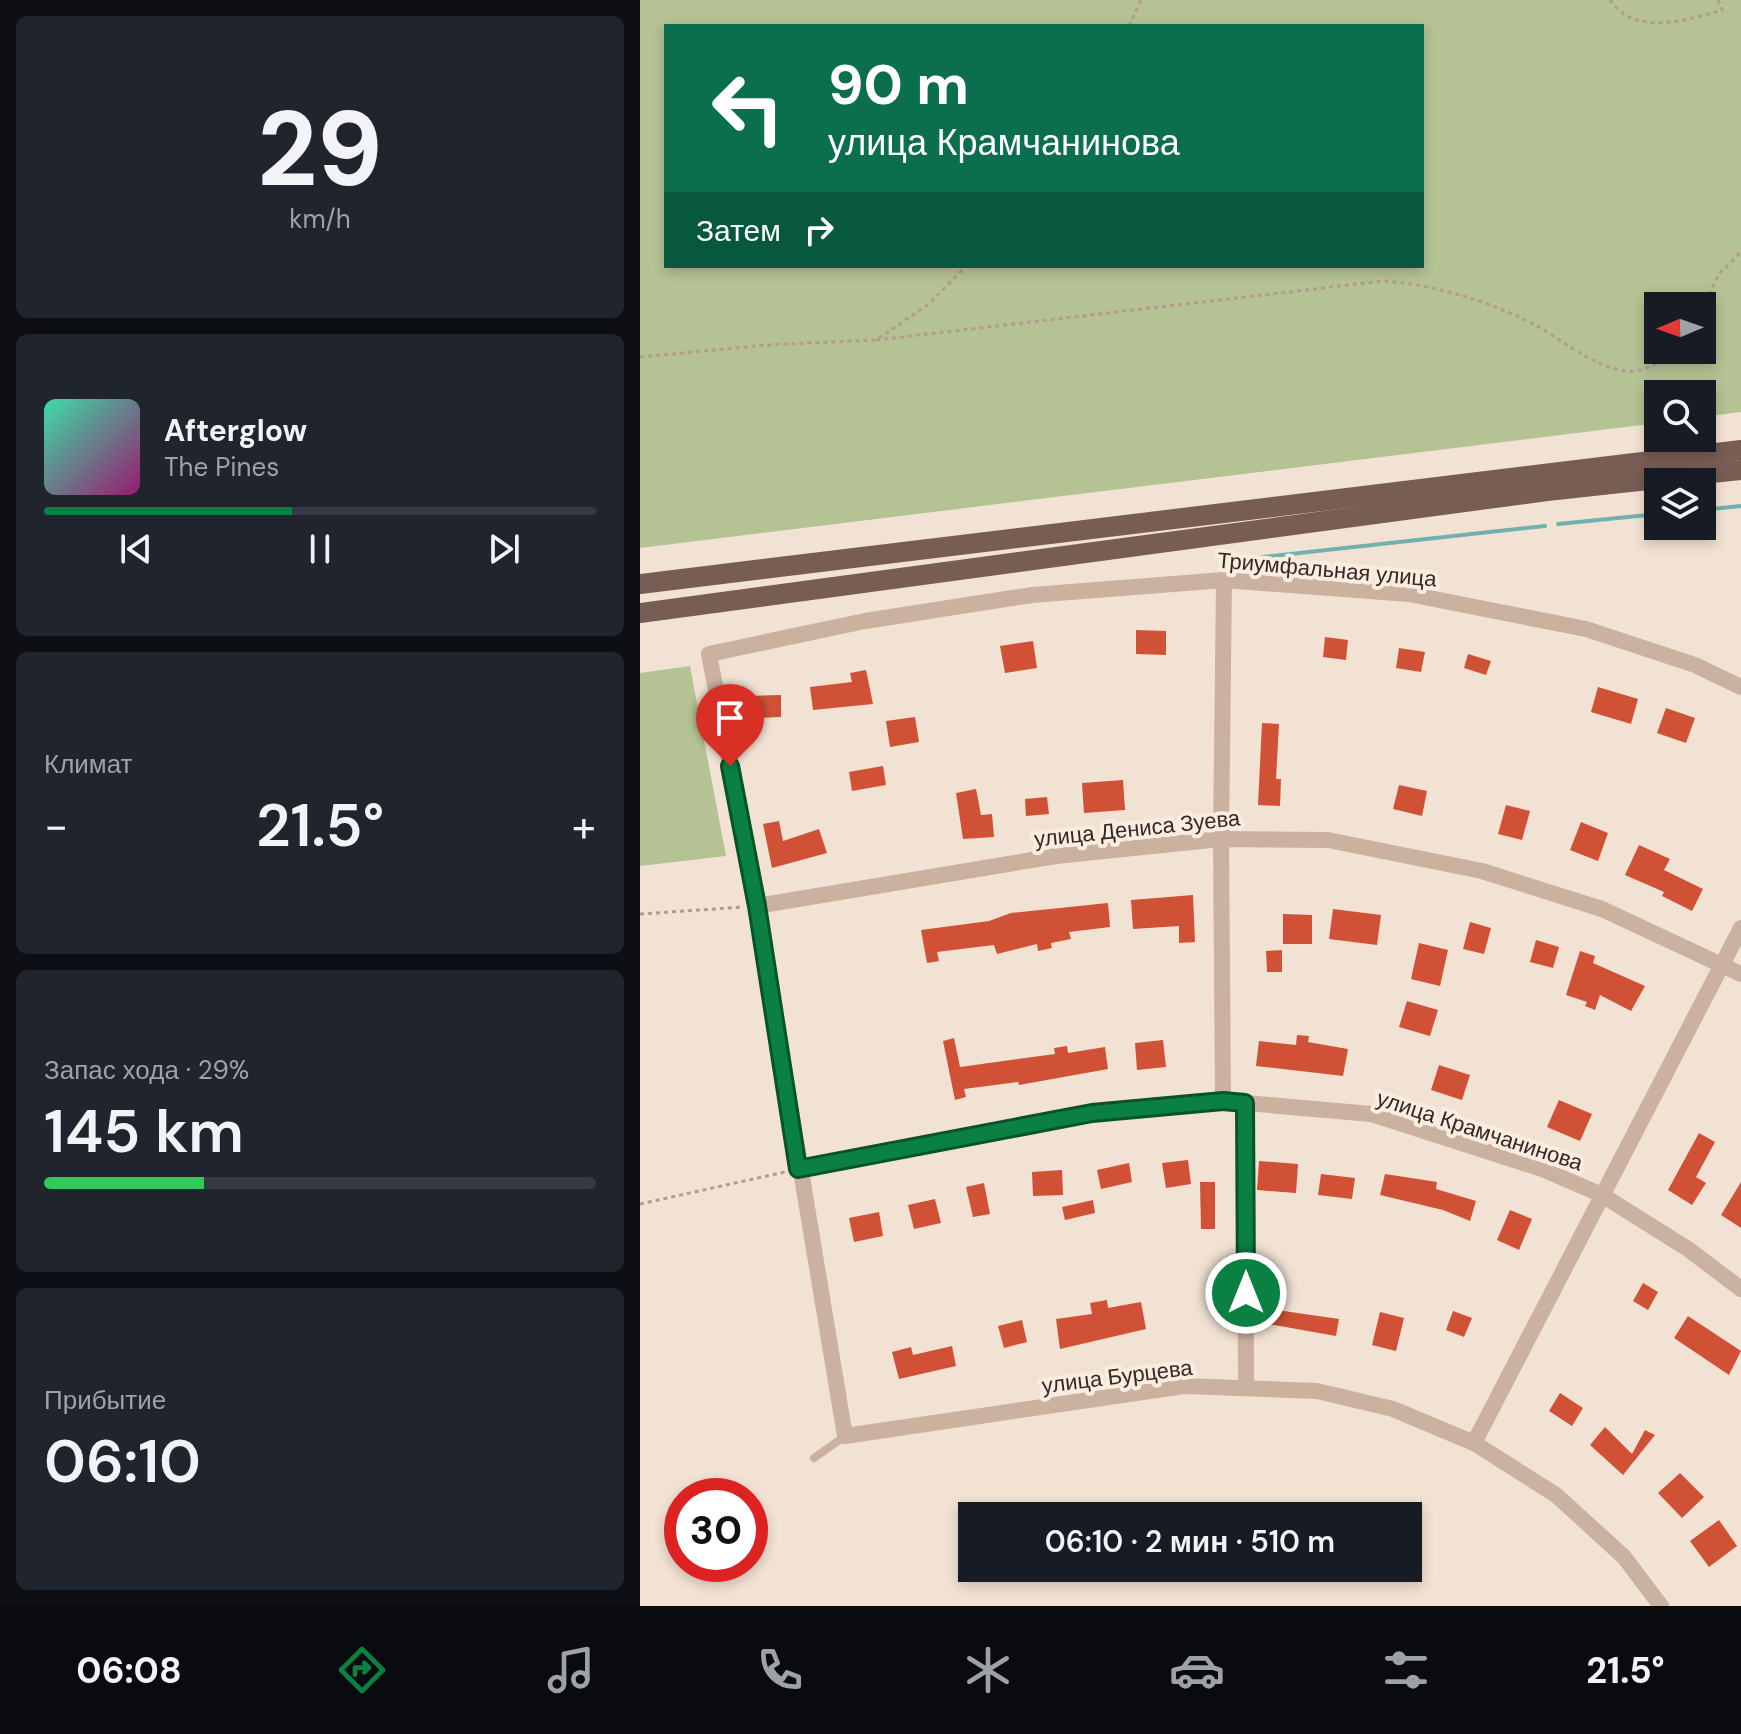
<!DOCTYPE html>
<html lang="ru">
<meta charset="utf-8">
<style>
:root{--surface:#171b24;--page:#20242c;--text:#f1f3f6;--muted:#9ea1a6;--line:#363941;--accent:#0b8043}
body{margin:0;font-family:"DM Sans",sans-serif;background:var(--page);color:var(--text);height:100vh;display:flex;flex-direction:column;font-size:30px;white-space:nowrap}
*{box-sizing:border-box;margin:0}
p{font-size:26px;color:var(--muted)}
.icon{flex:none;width:44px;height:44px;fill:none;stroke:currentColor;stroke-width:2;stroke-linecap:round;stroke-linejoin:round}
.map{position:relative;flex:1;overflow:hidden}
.sheet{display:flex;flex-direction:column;gap:16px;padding:16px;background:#0d0f14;width:640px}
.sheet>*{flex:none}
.hud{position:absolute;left:24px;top:24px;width:760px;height:244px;border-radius:0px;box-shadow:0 4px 12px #0003;background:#0b6e4f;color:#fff;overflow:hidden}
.needle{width:52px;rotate:268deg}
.tools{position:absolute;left:1004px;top:292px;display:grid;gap:16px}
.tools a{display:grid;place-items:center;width:72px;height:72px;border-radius:0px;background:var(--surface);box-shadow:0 4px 12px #0003;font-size:40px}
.speed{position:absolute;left:24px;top:1478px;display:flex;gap:16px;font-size:40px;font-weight:700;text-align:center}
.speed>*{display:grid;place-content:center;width:104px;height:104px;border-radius:50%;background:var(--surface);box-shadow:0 4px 12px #0003;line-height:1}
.speed .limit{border:12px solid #d22;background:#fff;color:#111}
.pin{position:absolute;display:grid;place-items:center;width:68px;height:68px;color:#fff;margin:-82px -34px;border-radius:50% 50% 50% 0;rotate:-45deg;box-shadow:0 0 8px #0007}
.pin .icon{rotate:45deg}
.me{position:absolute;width:88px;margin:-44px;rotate:0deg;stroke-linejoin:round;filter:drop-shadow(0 0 6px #0008)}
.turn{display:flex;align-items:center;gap:28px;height:168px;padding:0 32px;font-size:36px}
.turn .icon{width:104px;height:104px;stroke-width:2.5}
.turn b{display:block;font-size:56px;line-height:68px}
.then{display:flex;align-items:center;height:76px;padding:0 32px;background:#0003;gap:16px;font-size:30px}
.big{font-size:60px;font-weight:600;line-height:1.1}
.sheet .card{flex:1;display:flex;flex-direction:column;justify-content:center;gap:12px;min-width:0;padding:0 28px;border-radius:12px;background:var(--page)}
.sheet .dial{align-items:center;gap:0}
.dial b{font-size:104px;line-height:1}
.song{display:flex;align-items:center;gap:24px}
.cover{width:96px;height:96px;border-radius:12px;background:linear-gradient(135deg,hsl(160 70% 55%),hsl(320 70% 35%))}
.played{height:8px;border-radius:4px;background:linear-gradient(90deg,var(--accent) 45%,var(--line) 45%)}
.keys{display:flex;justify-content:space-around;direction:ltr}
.heat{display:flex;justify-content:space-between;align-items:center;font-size:44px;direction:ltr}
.charge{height:12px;border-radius:6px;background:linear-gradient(90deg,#34c759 29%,var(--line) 0)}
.trip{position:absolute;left:318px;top:1502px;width:464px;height:80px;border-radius:0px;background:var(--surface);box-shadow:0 4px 12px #0003;font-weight:600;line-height:80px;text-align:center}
.menu{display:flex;height:128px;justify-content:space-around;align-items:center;background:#090b0e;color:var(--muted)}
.menu .icon{width:56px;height:56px}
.menu .on{color:var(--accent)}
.menu b{font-size:36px;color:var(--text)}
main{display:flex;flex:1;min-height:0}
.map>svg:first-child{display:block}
.green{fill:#b5c294;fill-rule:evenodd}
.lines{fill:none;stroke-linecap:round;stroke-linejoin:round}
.stream{stroke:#71b1b0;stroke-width:4}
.building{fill:#d05135}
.path{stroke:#b69a8a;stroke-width:3;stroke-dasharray:4 4;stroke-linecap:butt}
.service{stroke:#cbb1a0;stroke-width:8}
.minor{stroke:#cbb1a0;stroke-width:16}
.primary{stroke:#775d53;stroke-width:20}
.route-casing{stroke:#07532c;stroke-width:20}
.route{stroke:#0b8043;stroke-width:14}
.labels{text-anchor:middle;stroke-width:8;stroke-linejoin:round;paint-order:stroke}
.street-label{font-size:22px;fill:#342824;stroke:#faede0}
</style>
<main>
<section class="sheet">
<div class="card dial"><b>29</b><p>km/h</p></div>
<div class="card">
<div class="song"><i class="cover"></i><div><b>Afterglow</b><p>The Pines</p></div></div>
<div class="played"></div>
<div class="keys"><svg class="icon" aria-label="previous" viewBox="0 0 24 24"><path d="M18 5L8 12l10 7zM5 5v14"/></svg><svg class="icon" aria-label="pause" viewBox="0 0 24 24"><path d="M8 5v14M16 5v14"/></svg><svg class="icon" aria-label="next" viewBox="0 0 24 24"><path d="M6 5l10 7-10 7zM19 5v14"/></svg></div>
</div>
<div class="card"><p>Климат</p>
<div class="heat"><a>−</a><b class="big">21.5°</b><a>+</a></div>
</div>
<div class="card"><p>Запас хода · 29%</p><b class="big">145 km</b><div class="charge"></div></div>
<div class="card"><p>Прибытие</p><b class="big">06:10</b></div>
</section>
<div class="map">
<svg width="1101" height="1606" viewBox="0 0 1101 1606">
<rect width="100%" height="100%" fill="#f2e2d4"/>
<g class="green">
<path d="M0,0H1101V412L1062,417V394H1018V423L0,548ZM26,26H782V266H26ZM1018,306H1062V350H1018Z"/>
<polygon points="50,666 86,856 0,866 0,673"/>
</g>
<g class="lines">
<g class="stream">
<polyline points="1062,510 1101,506"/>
<polyline points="918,524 1018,514"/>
<polyline points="623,557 905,526"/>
</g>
</g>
<g class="building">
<polygon points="496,630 526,631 526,655 496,654"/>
<polygon points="685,637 708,640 706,660 683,657"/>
<polygon points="393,641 397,668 365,673 360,646"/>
<polygon points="759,648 785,652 781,672 756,668"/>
<polygon points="828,654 851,661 846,675 824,668"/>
<polygon points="226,670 233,704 173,710 170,687 212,682 210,673"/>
<polygon points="958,687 998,699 991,724 951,712"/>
<polygon points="141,695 141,717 111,718 110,696"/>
<polygon points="1026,708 1055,718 1046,743 1017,733"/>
<polygon points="275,717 279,742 250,747 246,721"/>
<polygon points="622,723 639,724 636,779 641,779 640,806 618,805"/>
<polygon points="243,766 246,785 212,791 209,772"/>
<polygon points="483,780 485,810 444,813 442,783"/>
<polygon points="759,785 787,791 782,816 753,809"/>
<polygon points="336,789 341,815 352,814 354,837 323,839 316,793"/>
<polygon points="407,797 409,814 386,816 385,799"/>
<polygon points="866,805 890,811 882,840 858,834"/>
<polygon points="139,821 143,841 179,829 187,853 132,868 123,824"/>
<polygon points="941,822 968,833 958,861 930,850"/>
<polygon points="999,845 1030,859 1024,870 1063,889 1052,911 1022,896 1024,892 985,875"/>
<polygon points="553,895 555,942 539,943 539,926 493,929 491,900"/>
<polygon points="468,903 470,927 429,932 431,939 411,943 412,948 398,951 397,944 357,954 354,945 297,952 299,961 287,963 281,930 349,921 371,913"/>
<polygon points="693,909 741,915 737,945 689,939"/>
<polygon points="643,914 672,915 672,944 643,944"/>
<polygon points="830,922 851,928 844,954 823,949"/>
<polygon points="896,940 919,947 913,968 890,962"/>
<polygon points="779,943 808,950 800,986 771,979"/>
<polygon points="642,950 642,972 627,972 626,951"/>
<polygon points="940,951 955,956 953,963 1005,986 991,1011 960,995 955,1010 945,1006 947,1002 926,995"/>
<polygon points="767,1001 798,1010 790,1036 759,1027"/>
<polygon points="657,1035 669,1036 668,1042 708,1049 703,1076 616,1066 619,1041 656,1045"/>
<polygon points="314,1038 320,1067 415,1054 414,1048 427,1046 428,1053 465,1047 468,1069 379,1085 378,1082 324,1089 326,1097 315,1100 303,1041"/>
<polygon points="523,1040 526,1067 497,1070 495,1043"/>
<polygon points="799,1065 830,1075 822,1100 791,1090"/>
<polygon points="919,1100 952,1114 940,1141 907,1127"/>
<polygon points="1059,1133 1075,1142 1056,1177 1066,1183 1052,1205 1028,1190"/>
<polygon points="548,1160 551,1184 526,1188 522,1163"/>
<polygon points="619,1161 658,1164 656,1193 617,1190"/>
<polygon points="489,1163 492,1182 461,1189 457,1170"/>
<polygon points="422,1170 423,1195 393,1196 392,1172"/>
<polygon points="681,1174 715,1178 712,1199 678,1195"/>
<polygon points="745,1174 797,1182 796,1189 836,1201 830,1221 803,1210 740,1195"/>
<polygon points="560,1182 575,1182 575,1229 561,1229"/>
<polygon points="1101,1182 1101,1228 1081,1215"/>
<polygon points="344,1183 350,1214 333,1217 326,1187"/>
<polygon points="295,1199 301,1223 274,1229 268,1205"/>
<polygon points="453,1200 455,1213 425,1220 422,1207"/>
<polygon points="870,1210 892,1219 879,1250 857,1240"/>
<polygon points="239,1212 243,1236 214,1242 209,1218"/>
<polygon points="1003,1283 1018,1292 1008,1310 993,1301"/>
<polygon points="467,1300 468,1308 501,1302 506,1329 420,1349 416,1319 452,1314 450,1303"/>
<polygon points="617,1307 699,1319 696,1336 617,1322"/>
<polygon points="813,1311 832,1318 824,1337 806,1330"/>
<polygon points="740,1312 764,1318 756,1351 732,1345"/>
<polygon points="1048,1316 1101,1351 1089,1375 1034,1338"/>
<polygon points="382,1320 387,1342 364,1348 358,1326"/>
<polygon points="312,1346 316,1366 259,1379 252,1352 271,1347 273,1355"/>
<polygon points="920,1393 943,1408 932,1426 909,1411"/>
<polygon points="965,1427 992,1454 1005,1430 1015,1435 983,1475 950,1445"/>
<polygon points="1040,1473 1064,1497 1042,1518 1018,1493"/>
<polygon points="1079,1520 1097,1546 1069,1567 1050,1541"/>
</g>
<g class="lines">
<g class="path">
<path d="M970,0C995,37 1048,20 1082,10L1078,0"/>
<polyline points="489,26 501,0"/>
<polyline points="1062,309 1079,274 1101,252"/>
<path d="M236,340L743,281C792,284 853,302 897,326C923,341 948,362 979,370C999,375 1022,363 1035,350"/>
<polyline points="0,357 126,345 236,340 289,304 326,266"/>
<polyline points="0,914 104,907"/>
<polyline points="0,1204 145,1172"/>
</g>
<polyline class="service" points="174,1458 205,1436"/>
<g class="minor">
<polyline points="117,906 416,856 581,839 688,840 842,871 962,909 1101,974"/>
<polyline points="583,1101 581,839 584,580"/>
<polyline points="605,1103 606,1388"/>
<polyline points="158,1169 452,1113 583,1101 731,1114 902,1169 962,1195 1048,1249 1101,1289"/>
<polyline points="834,1443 1101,928"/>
<polyline points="1021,1606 984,1557 916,1495 834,1443 753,1409 677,1391 544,1386 205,1436 117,906 69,654 225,621 392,595 584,580 769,594 946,629 1055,665 1101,687"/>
</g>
<g class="primary">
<polyline points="0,584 1101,450"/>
<polyline points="0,613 907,491 1101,470"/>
</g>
</g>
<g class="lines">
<g class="route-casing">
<polyline id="route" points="90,766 117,906 158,1169 452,1113 583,1101 605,1103 606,1293"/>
</g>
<use href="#route" class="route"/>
</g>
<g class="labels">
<g class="street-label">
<text transform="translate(687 569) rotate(5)" y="8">Триумфальная улица</text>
<text transform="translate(497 828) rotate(-6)" y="8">улица Дениса Зуева</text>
<text transform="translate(840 1130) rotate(18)" y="8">улица Крамчанинова</text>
<text transform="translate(477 1376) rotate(-7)" y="8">улица Бурцева</text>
</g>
</g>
</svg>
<div class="tools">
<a><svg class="needle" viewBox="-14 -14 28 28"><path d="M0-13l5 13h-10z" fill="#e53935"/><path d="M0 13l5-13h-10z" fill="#9ea1a6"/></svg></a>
<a><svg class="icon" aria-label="search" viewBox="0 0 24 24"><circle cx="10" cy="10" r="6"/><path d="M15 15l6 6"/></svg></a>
<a><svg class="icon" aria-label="layers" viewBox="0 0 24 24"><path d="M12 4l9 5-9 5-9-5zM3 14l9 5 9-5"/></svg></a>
</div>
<div class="speed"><div class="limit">30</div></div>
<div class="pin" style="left:90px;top:766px;background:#d93025"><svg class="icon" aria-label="arrive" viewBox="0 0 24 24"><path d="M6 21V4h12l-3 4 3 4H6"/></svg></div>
<svg class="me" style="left:606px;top:1293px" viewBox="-20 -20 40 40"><circle r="17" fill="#0b8043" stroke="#fff" stroke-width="3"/><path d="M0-11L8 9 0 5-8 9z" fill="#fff"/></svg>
<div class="trip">06:10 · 2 мин · 510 m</div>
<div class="hud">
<div class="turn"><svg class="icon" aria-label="left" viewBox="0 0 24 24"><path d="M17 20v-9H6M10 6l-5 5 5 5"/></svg><div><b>90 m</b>улица Крамчанинова</div></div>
<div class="then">Затем<svg class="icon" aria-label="right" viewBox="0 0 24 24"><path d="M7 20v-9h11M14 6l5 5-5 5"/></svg></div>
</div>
</div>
</main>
<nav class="menu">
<b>06:08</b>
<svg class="icon on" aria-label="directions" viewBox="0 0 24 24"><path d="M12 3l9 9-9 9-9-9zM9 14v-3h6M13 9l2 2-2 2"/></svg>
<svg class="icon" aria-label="music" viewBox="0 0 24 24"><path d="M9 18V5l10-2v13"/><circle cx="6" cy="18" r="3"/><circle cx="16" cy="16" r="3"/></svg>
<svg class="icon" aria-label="phone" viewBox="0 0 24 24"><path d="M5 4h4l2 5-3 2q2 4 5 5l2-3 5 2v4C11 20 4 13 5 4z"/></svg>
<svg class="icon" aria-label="climate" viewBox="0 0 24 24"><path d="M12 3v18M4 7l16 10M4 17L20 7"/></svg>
<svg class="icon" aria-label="car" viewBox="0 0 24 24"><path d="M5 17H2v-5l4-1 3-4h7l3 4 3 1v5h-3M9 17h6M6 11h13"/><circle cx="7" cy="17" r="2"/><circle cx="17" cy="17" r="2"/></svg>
<svg class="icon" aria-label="filters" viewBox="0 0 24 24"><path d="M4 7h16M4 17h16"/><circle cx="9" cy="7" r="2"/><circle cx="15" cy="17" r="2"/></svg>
<b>21.5°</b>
</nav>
